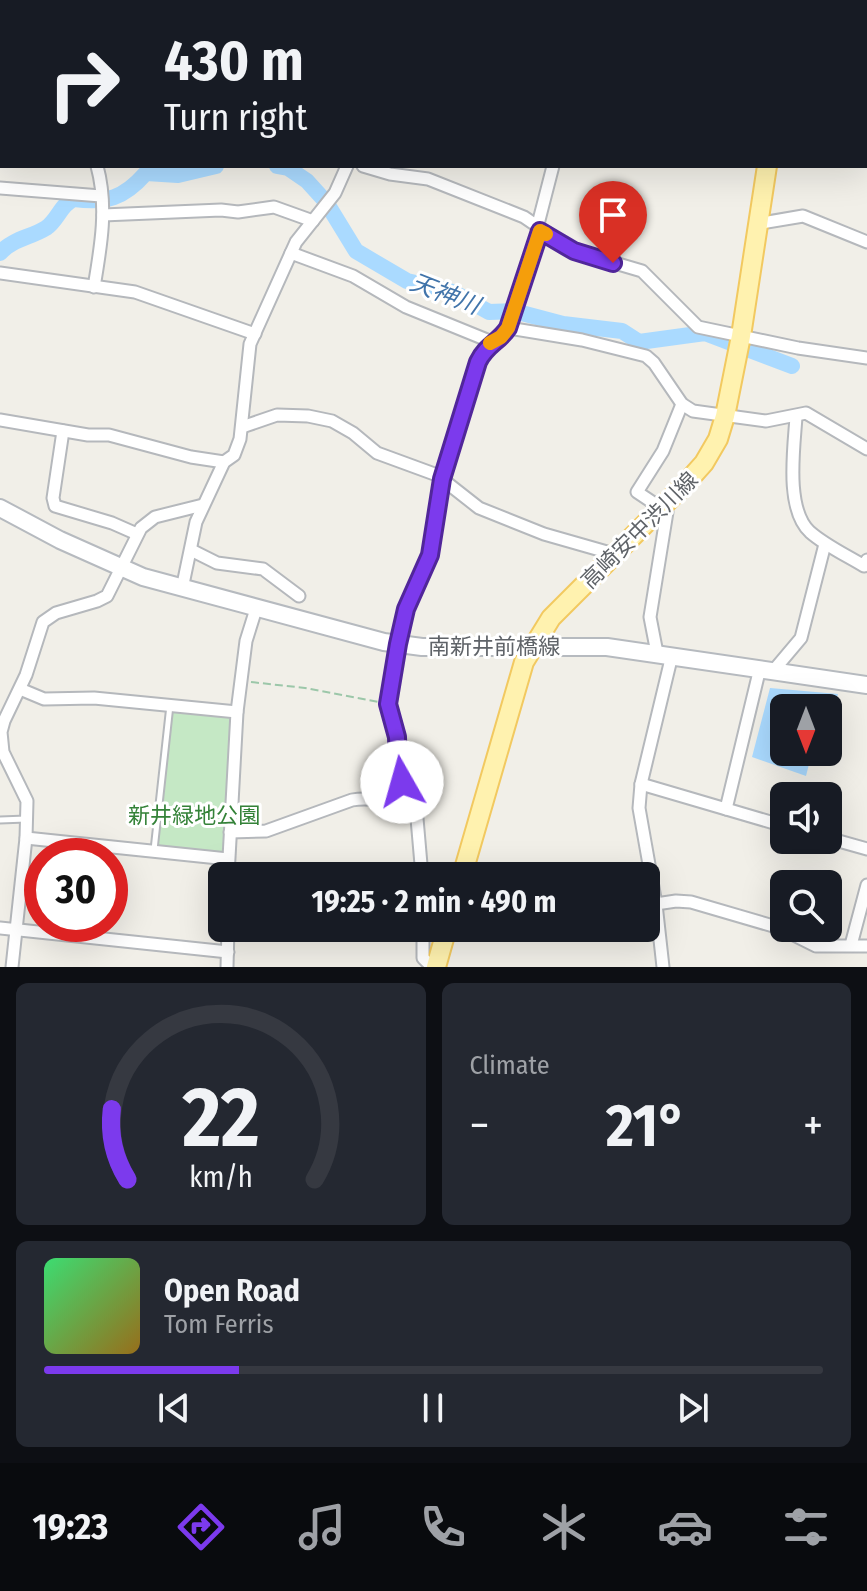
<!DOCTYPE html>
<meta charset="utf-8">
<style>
:root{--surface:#171b24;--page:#242831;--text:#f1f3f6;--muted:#9ea1a6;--line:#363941;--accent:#7c3aed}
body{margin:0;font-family:"Fira Sans Condensed","Noto Sans JP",sans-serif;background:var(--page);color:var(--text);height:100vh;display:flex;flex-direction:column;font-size:30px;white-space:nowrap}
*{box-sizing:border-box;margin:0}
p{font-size:26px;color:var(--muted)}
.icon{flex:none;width:44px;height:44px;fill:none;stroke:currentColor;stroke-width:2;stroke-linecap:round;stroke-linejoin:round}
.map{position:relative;height:967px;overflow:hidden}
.drawer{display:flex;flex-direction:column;gap:16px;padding:16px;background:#0d0f14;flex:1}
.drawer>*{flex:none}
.banner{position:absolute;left:0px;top:0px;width:868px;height:168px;box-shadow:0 8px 32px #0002;background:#171b24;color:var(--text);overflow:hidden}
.needle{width:52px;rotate:180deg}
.tools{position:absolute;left:770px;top:694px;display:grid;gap:16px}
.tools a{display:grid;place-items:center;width:72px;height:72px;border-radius:12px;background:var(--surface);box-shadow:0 8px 32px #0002;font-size:40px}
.speed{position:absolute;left:24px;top:838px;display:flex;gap:16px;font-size:40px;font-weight:700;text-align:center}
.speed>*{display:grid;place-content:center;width:104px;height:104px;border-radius:50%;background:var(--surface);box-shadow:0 8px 32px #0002;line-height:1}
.speed .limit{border:12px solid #d22;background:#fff;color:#111}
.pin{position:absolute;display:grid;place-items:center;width:68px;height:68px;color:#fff;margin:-82px -34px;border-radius:50% 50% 50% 0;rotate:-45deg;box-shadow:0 0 8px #0007}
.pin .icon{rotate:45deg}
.me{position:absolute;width:88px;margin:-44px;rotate:353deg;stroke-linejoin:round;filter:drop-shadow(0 0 6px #0008)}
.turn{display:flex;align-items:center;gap:28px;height:168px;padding:0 32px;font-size:36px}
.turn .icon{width:104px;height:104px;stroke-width:2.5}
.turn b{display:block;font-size:56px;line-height:68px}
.big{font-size:60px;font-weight:700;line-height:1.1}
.drawer .widget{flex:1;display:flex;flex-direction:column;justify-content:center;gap:12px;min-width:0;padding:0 28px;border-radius:12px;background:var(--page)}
.drawer .dial{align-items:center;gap:0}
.dial svg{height:208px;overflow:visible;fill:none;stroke:var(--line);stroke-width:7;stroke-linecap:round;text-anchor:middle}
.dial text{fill:var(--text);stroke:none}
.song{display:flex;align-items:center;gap:24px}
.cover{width:96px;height:96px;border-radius:12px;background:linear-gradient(135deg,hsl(140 70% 55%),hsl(40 70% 35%))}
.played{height:8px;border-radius:4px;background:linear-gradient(90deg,var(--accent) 25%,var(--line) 25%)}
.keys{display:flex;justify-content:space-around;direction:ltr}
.heat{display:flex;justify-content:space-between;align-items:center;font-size:44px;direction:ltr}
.drawer .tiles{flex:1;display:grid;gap:16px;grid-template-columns:1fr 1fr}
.widget:last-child{grid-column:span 2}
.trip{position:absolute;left:208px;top:862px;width:452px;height:80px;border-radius:12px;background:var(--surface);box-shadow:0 8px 32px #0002;font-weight:700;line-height:80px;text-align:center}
.menu{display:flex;height:128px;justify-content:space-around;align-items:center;background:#090b0e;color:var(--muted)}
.menu .icon{width:56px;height:56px}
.menu .selected{color:var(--accent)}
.menu b{font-size:36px;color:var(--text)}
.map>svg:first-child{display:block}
.green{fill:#c5e8c5}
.water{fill:#aadaff}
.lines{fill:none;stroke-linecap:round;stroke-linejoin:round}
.river{stroke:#aadaff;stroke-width:16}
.lane-casing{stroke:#b5b8bc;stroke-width:9}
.street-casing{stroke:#b5b8bc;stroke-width:15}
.secondary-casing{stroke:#b6babf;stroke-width:20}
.primary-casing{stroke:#f2c960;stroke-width:22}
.path{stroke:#9cc7a9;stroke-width:2;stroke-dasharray:8 4;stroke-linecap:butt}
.lane{stroke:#fff;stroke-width:5}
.street{stroke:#fff;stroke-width:11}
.secondary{stroke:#fff;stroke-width:16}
.primary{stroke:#fff2af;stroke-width:18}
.route-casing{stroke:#51269a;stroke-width:20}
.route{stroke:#7c3aed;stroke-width:14}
.slow{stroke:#f59e0b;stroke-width:14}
.labels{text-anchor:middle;stroke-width:6;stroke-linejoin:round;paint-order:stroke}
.street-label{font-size:22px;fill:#5f6368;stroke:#fff}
.park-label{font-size:22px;fill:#348238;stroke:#fff}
.water-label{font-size:24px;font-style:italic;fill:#4174aa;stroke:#fff}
</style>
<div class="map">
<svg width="867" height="967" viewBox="0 0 867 967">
<rect width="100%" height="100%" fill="#f1efe8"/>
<polygon class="green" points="172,709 234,716 223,854 158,846"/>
<polygon class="water" points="770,688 838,694 835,704 839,706 828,723 828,708 784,708 784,752 812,752 806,776 752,757"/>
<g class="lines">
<g class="river">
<polyline points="277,166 288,168 307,181 326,202 356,251 407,281 453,292 489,312 514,311 563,324 622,331 639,342 705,333 792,366"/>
<path d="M0,253C14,238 30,238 46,228C58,220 60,205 74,199C107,203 123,199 146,173L178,175L216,166"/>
</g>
<g class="lane-casing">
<g id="lane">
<polyline points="0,820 26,819"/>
<polyline points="154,850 170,705"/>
</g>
</g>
<g class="street-casing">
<g id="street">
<polyline points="88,0 88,2"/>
<polyline points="287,0 289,2"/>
<polyline points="474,0 482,2"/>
<polyline points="586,0 586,2"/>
<polyline points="377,2 378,0"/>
<polyline points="0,47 2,47"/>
<polyline points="866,126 867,126"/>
<polyline points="363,166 390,174 428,179 524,217 574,251 642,271 698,327 798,348 867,358"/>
<polyline points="0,188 101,196"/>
<polyline points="103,215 221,210 238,212 274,207 313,221"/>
<polyline points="756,224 803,216 867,242"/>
<polyline points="537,228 553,166"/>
<polyline points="291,253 353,276 406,307 492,342"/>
<polyline points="0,273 135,292 255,334"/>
<path d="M94,287C101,246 108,206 97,166"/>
<polyline points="508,328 582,340 646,356 654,363 682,404 693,411 766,421 806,413 867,449"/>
<path d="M796,417C794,448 785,509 810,532C826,546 846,555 864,566L867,560"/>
<polyline points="0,420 88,435 109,435 191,457 224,462"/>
<polyline points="242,427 277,415 308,416 332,421 353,433 377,453 437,475 479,508 544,534 614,554"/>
<polyline points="63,431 53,498 55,506 112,523 137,534"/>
<polyline points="191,550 217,563 263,569 299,596"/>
<polyline points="182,589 196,522 224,462 234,455 240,439 250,344 296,242 335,193 347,166"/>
<polyline points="657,653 650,617 667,512 637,492 663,451 682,404"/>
<polyline points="774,670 801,638 825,544"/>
<polyline points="20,689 44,699 94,698 237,712"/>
<polyline points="641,784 784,826"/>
<polyline points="726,809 760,668"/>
<path d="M230,832L266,831L352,800C373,796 395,804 416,807"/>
<polyline points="26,838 228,859"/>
<polyline points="828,838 867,849"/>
<polyline points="228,876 237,712 246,641 256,609"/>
<path d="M422,876L416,807L402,782L398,766L397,737L388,704L406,609L430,555L442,479L478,362C486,345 500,342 508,328L540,231"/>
<polyline points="656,904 676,901 691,902 780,928 816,946 867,946"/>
<polyline points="0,928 228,952"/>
<polyline points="423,928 423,958 432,967"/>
<polyline points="851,945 867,885"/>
<polyline points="12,967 26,838 27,801 3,752 1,732 4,721 26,675 43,622 56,613 97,601 107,596 141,528 155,517 203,505"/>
<polyline points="227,967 228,928"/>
<polyline points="663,967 656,904 639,808 641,784 672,655"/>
</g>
</g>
<g class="secondary-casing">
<polyline id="secondary" points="0,508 60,540 143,577 384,642 422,647 607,647 867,685"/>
</g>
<g class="primary-casing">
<g id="primary">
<polyline points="827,2 828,0"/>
<polyline points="462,876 524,662 551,618 687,482 704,463 718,439 725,416 741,336 767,166"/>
<polyline points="436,967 447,928"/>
</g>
</g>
<polyline class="path" points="251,682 305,688 379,702"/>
<use href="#lane" class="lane"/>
<use href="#street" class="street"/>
<use href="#secondary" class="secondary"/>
<use href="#primary" class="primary"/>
</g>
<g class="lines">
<g class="route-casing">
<path id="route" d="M402,782L398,766L397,737L388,704L398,644L406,609L430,555L442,479L478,362C486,345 499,342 508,328L540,231L574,251L613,263"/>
</g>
<use href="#route" class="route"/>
<polyline class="slow" points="490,343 501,337 508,328 540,231 546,234"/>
</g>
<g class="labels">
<g class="street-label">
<text transform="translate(639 530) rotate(-45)" y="8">高崎安中渋川線</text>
<text x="494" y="654">南新井前橋線</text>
</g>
<g class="park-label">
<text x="194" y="823">新井緑地公園</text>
</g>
<g class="water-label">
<text transform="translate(445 294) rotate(21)" y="8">天神川</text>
</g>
</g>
</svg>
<div class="tools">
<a><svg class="needle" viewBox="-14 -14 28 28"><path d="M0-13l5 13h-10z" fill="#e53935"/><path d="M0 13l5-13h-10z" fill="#9ea1a6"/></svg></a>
<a><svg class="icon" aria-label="sound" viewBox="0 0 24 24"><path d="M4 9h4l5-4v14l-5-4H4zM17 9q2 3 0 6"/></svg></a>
<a><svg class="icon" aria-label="search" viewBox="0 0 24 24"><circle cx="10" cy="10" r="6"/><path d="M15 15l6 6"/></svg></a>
</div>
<div class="speed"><div class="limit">30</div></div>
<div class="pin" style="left:613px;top:263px;background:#d93025"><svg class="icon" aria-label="arrive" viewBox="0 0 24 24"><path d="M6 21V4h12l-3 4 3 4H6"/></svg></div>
<svg class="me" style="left:402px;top:782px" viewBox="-20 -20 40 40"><circle r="19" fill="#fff"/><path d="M0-13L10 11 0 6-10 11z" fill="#7c3aed"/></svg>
<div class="trip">19:25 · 2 min · 490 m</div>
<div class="banner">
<div class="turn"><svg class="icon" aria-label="right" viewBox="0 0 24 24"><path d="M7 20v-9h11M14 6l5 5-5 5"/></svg><div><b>430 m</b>Turn right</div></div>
</div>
</div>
<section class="drawer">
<div class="tiles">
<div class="widget dial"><svg viewBox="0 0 100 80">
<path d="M14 69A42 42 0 1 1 86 69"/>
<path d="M14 69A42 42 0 0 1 8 42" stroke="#7c3aed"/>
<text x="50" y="56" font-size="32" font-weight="700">22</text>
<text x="50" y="72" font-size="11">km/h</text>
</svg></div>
<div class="widget"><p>Climate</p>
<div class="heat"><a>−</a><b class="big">21°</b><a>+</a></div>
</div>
<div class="widget">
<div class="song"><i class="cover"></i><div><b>Open Road</b><p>Tom Ferris</p></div></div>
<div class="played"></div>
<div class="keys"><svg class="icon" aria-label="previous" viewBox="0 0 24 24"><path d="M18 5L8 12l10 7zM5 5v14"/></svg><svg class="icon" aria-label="pause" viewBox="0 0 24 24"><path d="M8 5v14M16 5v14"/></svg><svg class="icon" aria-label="next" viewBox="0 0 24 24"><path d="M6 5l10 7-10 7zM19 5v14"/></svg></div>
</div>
</div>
</section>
<nav class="menu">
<b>19:23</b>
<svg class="icon selected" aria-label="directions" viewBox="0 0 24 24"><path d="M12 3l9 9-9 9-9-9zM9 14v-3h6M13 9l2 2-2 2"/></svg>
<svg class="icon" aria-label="music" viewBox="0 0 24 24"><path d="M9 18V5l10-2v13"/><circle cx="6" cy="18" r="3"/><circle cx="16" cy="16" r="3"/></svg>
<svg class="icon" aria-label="phone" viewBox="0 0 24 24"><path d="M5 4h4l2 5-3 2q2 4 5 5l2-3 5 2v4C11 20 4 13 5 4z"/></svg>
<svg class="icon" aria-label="climate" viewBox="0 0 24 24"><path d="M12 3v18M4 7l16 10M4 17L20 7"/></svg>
<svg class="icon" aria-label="car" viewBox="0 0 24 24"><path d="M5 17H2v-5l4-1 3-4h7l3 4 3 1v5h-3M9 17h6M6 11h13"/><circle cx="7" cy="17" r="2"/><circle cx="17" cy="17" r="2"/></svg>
<svg class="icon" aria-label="filters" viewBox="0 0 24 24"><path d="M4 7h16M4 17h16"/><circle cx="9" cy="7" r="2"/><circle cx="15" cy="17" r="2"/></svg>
</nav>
